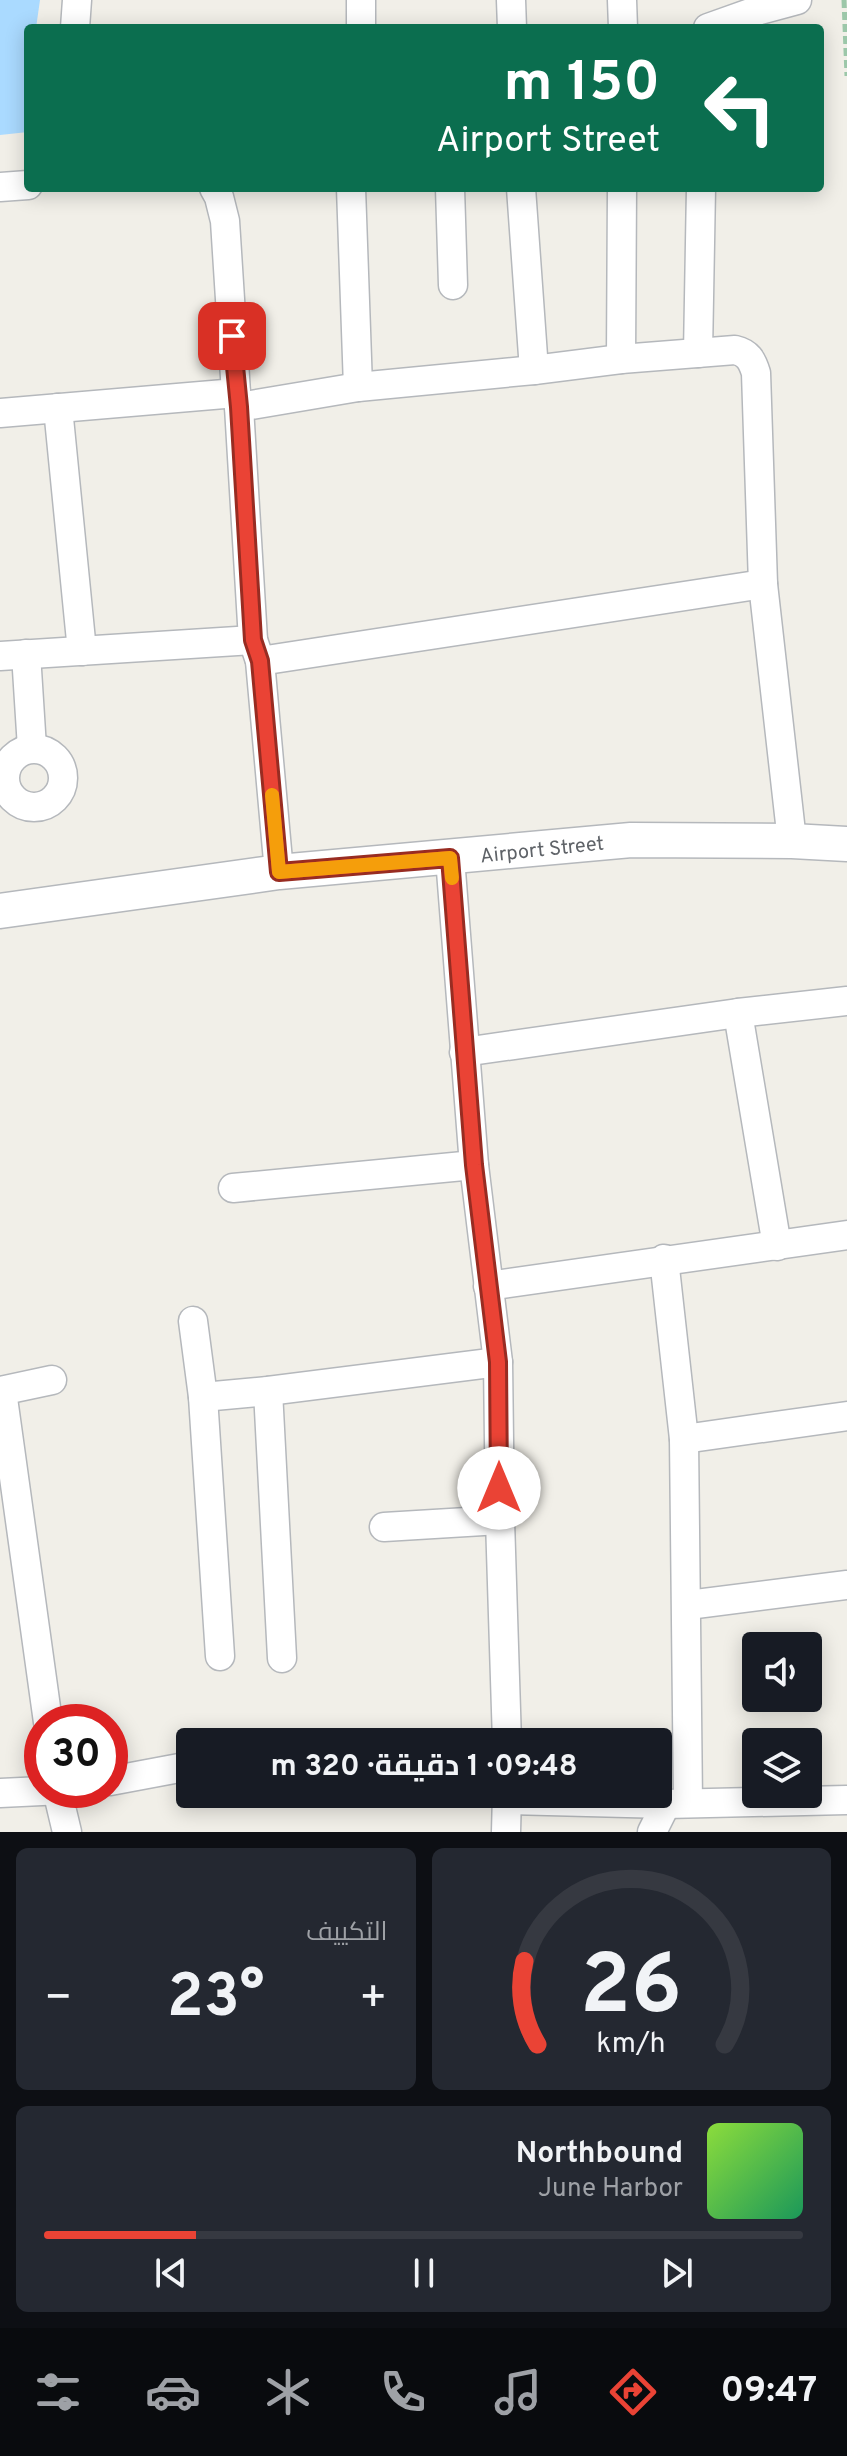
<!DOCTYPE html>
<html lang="ar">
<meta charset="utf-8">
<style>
:root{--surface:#171b24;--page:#242831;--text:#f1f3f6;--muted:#9ea1a6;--line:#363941;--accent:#ea4335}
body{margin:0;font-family:Overpass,Cairo,sans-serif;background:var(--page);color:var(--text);direction:rtl;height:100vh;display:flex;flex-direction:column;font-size:30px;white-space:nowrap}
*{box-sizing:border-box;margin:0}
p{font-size:26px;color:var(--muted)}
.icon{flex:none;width:44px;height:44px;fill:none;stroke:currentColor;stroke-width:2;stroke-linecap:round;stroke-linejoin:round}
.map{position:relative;height:1832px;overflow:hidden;direction:ltr}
.drawer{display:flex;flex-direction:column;gap:16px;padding:16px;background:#0d0f14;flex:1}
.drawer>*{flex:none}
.hud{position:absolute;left:24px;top:24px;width:800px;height:168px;border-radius:8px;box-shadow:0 4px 20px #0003;direction:rtl;background:#0b6e4f;color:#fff;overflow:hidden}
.tools{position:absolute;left:742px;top:1632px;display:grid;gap:16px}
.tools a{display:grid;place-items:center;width:80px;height:80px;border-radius:8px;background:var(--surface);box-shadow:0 4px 20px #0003;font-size:40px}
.speed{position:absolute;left:24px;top:1704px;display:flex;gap:16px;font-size:40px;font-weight:700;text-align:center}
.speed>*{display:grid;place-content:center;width:104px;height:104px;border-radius:50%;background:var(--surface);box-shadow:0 4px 20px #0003;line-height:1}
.speed .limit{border:12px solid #d22;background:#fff;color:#111}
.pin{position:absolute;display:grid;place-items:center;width:68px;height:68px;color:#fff;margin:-34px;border-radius:16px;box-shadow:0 4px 12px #0006}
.me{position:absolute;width:88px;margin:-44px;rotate:0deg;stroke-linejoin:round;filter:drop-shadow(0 0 6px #0008)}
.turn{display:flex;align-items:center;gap:28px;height:168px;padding:0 32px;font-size:36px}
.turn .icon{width:104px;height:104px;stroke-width:2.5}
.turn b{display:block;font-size:56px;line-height:68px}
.big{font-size:60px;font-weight:700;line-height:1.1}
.drawer .card{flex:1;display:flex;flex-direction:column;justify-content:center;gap:12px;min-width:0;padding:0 28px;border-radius:12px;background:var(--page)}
.drawer .dial{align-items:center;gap:0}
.dial svg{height:208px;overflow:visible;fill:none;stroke:var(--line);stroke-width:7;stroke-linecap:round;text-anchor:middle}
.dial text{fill:var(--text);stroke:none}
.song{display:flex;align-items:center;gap:24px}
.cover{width:96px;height:96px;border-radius:12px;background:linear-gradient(135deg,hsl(90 70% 55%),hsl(150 70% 35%))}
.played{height:8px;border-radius:4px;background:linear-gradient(90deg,var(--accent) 20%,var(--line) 20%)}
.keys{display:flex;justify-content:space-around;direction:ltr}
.heat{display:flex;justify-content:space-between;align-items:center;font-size:44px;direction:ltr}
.drawer .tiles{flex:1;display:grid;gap:16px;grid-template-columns:1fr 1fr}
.card:last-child{grid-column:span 2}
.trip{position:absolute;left:176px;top:1728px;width:496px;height:80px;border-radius:8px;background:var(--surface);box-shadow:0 4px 20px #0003;font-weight:700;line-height:80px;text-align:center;direction:rtl}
.tab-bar{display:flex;height:128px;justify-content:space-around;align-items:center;background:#090b0e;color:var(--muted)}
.tab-bar .icon{width:56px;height:56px}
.tab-bar .active{color:var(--accent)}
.tab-bar b{font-size:36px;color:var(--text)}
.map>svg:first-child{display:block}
.water{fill:#aadaff}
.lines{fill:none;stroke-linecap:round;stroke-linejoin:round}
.minor-casing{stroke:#b5b8bc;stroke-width:31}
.tertiary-casing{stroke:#b5b8bc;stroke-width:37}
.path{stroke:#9cc7a9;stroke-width:5;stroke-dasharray:8 4;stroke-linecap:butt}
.minor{stroke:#fff;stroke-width:28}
.tertiary{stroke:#fff;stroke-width:34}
.route-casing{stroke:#982c22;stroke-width:20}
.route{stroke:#ea4335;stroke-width:14}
.slow{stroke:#f59e0b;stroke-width:14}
.labels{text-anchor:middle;stroke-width:8;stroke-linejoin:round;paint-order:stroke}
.street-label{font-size:20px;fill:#5f6368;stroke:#fff}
</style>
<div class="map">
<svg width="847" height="1832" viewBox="0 0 847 1832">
<rect width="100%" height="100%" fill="#f1efe8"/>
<polygon class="water" points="0,0 40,0 36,28 28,28 28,132 0,135"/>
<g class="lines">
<g class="minor-casing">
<g id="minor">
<polyline points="361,0 361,28"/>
<polyline points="511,0 512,28"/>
<polyline points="622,0 623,28"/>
<polyline points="75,28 77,0"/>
<polyline points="708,28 753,12 797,0"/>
<polyline points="0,187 28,185"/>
<polyline points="214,188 219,197 225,221 236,393 239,407 253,640 260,661 279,872"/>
<polyline points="351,188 358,387"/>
<polyline points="450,188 453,285"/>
<polyline points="521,188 534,370"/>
<polyline points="698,353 701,188"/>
<polyline points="621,359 622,188"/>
<path d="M239,407L358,387L534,370L621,359L735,350C748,353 752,360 756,373L763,584L792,841"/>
<polyline points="58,408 82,651"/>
<polyline points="0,413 236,393"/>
<polyline points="26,654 32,748"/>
<polyline points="0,656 253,640"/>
<polyline points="260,661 763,584"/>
<circle cx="34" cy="778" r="29"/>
<polyline points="450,858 474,1165 498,1362 500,1520 507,1742"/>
<polyline points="738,1013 777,1246"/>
<polyline points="464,1052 738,1013 847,1001"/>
<polyline points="233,1188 474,1165"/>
<polyline points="664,1259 684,1439 688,1803"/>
<polyline points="488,1286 847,1235"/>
<polyline points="193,1321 203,1397 220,1656"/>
<polyline points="0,1391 52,1380"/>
<polyline points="2,1391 48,1722"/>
<polyline points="268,1391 282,1658"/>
<polyline points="203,1397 268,1391 498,1362"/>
<polyline points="684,1439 847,1416"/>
<polyline points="384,1527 500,1520"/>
<polyline points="688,1605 847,1585"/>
<polyline points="110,1781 190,1766"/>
<polyline points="57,1790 67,1832"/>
<polyline points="0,1793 63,1790"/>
<polyline points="507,1800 666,1804 847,1800"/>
<polyline points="506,1832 507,1794"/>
<polyline points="652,1832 666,1804"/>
</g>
</g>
<g class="tertiary-casing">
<polyline id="tertiary" points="0,911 279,872 631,840 792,841 847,844"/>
</g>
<polyline class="path" points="844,0 847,76"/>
<use href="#minor" class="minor"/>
<use href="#tertiary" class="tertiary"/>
</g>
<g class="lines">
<g class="route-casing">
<polyline id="route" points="232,336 239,407 253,640 260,661 279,872 450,858 474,1165 498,1362 499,1488"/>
</g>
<use href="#route" class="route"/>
<polyline class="slow" points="272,795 279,872 450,858 452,878"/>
</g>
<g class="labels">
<g class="street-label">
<text transform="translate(542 849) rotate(-6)" y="7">Airport Street</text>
</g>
</g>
</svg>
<div class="tools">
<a><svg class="icon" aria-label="sound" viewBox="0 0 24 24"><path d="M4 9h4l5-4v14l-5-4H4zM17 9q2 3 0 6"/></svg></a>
<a><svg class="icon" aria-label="layers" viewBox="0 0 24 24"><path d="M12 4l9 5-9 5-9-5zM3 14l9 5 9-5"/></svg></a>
</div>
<div class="speed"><div class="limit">30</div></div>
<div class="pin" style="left:232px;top:336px;background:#d93025"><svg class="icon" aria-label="arrive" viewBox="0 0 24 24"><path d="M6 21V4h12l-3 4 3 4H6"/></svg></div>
<svg class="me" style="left:499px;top:1488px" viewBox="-20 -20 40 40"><circle r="19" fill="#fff"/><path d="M0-13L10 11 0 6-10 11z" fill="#ea4335"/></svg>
<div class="trip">09:48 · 1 دقيقة · 320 m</div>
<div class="hud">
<div class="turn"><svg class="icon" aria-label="left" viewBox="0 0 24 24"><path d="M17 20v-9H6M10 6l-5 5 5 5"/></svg><div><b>150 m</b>Airport Street</div></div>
</div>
</div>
<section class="drawer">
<div class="tiles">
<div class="card dial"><svg viewBox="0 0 100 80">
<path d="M14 69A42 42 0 1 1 86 69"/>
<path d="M14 69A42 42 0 0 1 9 37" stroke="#ea4335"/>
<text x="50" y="56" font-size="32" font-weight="700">26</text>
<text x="50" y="72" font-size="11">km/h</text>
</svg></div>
<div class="card"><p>التكييف</p>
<div class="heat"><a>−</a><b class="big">23°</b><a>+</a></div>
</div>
<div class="card">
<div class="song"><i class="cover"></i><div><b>Northbound</b><p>June Harbor</p></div></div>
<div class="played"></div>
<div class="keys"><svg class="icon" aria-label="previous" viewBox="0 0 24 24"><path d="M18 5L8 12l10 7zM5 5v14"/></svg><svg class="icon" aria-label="pause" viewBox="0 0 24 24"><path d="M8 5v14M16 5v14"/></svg><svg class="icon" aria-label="next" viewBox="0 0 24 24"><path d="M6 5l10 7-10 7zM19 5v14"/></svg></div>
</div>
</div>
</section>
<nav class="tab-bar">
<b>09:47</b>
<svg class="icon active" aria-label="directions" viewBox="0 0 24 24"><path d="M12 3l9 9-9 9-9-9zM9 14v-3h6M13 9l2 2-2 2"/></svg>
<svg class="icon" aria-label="music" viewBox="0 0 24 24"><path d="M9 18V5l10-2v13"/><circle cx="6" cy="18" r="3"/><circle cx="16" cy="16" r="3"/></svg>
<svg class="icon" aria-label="phone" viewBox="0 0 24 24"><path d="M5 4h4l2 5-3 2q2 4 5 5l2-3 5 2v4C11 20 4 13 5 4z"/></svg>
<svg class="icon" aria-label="climate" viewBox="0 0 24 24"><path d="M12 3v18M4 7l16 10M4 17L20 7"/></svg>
<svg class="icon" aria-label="car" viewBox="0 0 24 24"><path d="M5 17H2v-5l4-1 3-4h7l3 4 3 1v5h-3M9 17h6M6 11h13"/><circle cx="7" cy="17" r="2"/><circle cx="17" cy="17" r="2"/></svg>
<svg class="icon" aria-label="filters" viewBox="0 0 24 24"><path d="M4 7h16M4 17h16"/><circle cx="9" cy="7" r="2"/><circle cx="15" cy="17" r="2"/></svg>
</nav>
